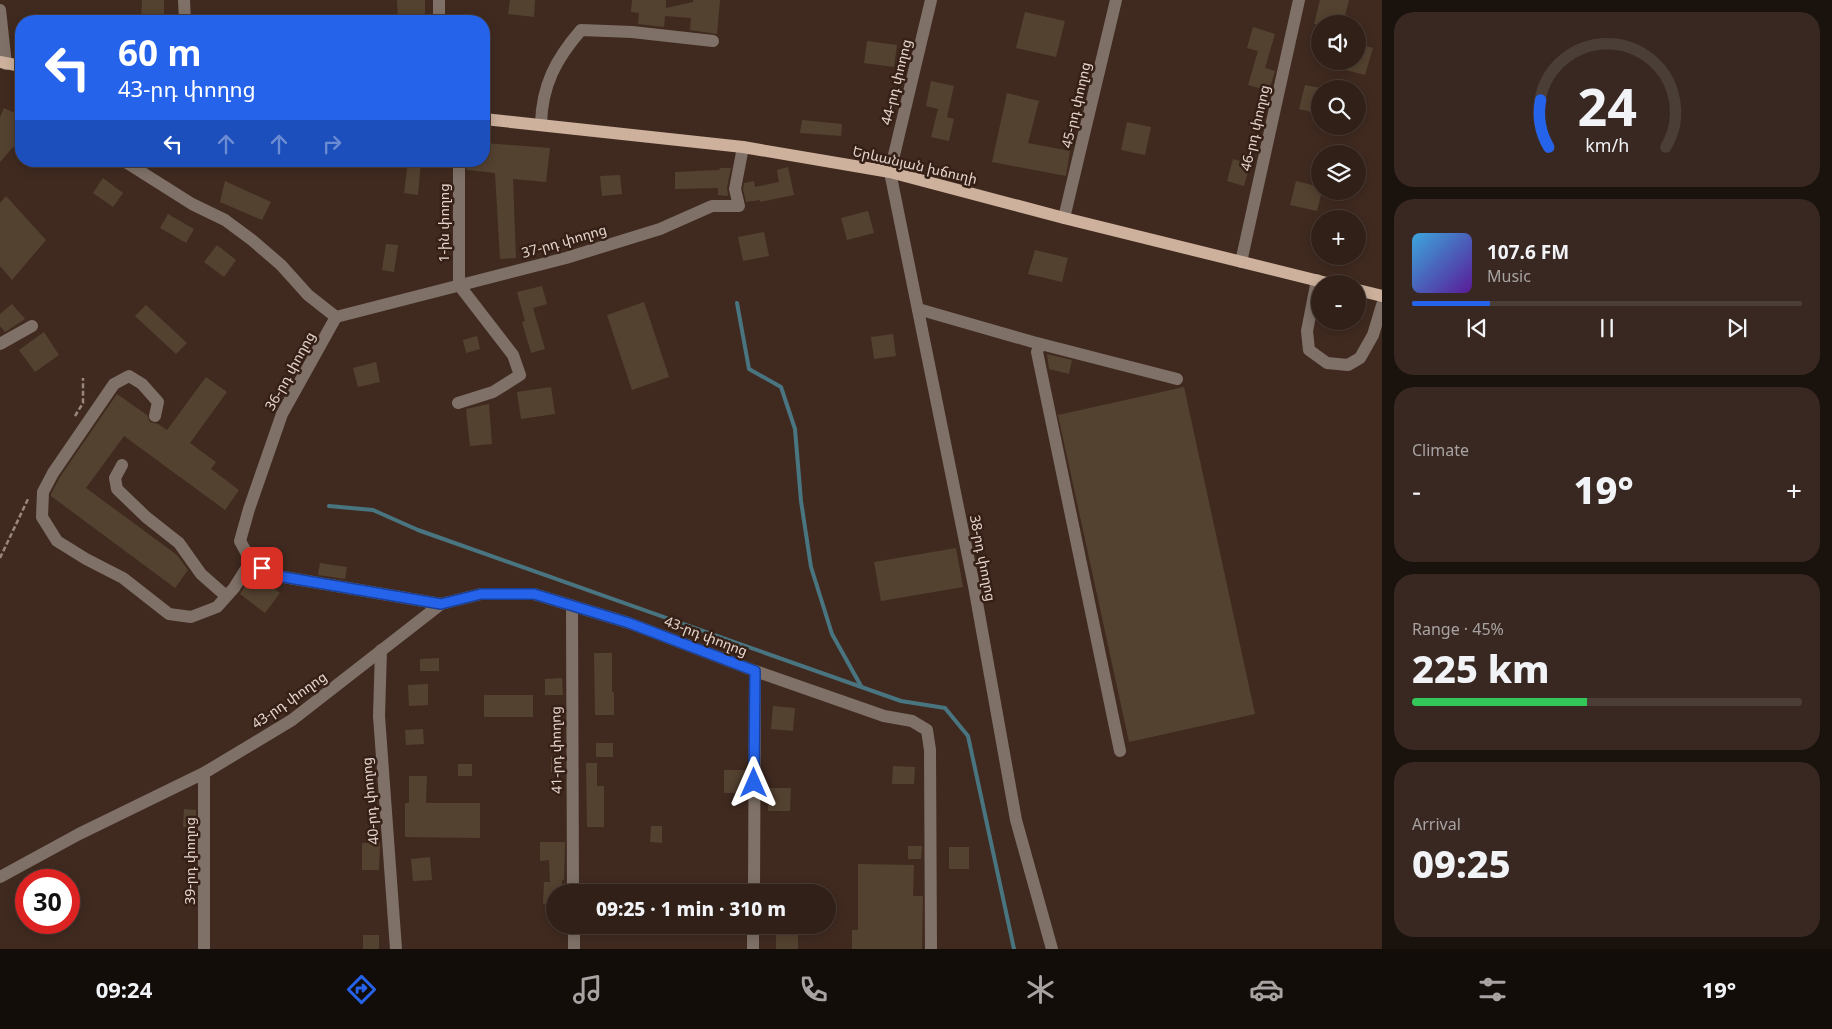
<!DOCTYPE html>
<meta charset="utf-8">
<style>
:root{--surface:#302018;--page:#382821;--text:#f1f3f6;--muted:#a8a3a2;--line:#4b3e37;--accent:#2563eb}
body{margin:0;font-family:Georgia,"Noto Sans Armenian",serif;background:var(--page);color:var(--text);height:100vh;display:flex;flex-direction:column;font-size:19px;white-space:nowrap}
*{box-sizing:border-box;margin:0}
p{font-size:16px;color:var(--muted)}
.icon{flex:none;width:28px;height:28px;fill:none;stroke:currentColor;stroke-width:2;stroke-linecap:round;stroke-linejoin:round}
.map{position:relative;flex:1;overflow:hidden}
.details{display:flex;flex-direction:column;gap:12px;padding:12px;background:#1a120d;width:450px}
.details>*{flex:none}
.hud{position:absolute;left:15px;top:15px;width:475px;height:152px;border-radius:20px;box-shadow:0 2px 12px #0003,0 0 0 1px var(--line);background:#2563eb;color:#fff;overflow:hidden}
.fabs{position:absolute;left:1311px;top:15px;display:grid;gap:10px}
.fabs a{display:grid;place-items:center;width:55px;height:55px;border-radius:50%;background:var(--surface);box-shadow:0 2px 12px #0003,0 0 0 1px var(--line);font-size:25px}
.speed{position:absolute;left:15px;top:869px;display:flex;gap:10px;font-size:25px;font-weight:700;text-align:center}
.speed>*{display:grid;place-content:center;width:65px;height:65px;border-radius:50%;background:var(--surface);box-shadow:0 2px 12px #0003,0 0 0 1px var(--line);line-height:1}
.speed .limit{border:8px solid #d22;background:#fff;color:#111}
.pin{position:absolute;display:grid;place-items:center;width:42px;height:42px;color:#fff;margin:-21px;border-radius:10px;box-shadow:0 2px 8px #0006}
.me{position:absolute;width:55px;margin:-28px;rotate:0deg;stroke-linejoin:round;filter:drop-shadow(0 0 4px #0008)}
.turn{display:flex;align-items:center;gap:18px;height:105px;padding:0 20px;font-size:22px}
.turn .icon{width:65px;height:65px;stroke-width:2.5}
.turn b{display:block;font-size:35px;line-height:42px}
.lanes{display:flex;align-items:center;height:48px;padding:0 20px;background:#0003;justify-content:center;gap:25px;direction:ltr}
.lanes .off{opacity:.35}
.big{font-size:38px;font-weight:800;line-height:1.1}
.details .widget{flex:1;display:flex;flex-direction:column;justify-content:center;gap:8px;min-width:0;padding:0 18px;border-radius:20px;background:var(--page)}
.details .dial{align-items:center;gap:0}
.dial svg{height:130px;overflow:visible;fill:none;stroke:var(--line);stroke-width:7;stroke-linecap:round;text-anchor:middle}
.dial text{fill:var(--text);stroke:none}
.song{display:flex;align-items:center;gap:15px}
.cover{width:60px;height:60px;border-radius:8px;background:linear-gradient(135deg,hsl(200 70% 55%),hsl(270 70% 35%))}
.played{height:5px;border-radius:2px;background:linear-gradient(90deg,var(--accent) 20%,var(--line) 20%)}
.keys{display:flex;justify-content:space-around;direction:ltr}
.heat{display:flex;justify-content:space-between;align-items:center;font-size:28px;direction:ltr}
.charge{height:8px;border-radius:4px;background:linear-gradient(90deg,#34c759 45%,var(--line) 0)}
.trip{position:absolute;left:546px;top:884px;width:290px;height:50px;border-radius:25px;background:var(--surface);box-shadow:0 2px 12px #0003,0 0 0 1px var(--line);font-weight:800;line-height:50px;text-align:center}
.tabs{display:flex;height:80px;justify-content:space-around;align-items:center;background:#130d0a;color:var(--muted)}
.tabs .icon{width:35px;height:35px}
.tabs .current{color:var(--accent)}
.tabs b{font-size:22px;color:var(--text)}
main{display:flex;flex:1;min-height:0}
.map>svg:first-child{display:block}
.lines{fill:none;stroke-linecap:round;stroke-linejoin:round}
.stream{stroke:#497581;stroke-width:4}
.building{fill:#544230}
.path{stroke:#99877e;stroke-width:2.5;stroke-dasharray:5 2.5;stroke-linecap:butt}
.minor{stroke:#7f7167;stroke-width:12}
.major{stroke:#cdb19c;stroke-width:12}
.route-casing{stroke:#184099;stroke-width:12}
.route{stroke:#2563eb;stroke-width:9}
.labels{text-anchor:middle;stroke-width:5;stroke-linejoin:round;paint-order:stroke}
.street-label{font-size:14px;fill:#e3d4cd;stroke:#362016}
</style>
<main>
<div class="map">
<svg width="1382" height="949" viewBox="0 0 1382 949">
<rect width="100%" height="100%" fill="#402a20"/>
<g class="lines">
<g class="stream">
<polyline points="737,303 749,369 781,387 795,429 801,501 811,567 832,634 861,686"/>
<polyline points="329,506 373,510 418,530 901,701 945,708 968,736 1014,949"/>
</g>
</g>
<g class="building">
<polygon points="142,0 164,0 164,21 141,21"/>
<polygon points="397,0 425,0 425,21 398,21"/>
<polygon points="510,0 535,0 534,17 508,14"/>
<polygon points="632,0 666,0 666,8 693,2 693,0 720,0 717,34 690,30 691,18 665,16 664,27 638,24 639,13 631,12"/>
<polygon points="1320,0 1349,0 1343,24 1314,24"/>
<polygon points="1025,12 1065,21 1056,57 1016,48"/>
<polygon points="1253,27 1275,34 1265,68 1275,71 1269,91 1248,85 1258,51 1247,48"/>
<polygon points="867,41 897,45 894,67 864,63"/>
<polygon points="1358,44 1373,48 1365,75 1346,70 1349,61 1358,61"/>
<polygon points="931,81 954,86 947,117 954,119 949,141 931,137 938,109 926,106"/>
<polygon points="1305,85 1320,88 1320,114 1299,109"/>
<polygon points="1007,93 1039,101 1028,143 1070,151 1066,176 992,162"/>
<polygon points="4,108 21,116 21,138 0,162 0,117"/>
<polygon points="802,120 842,124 841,136 800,133"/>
<polygon points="1127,122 1151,127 1145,155 1121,150"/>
<polygon points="484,143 550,148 546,182 513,179 516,258 500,259 495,173 467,170 467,161 484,161"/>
<polygon points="1233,159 1250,164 1244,186 1227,181"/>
<polygon points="408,161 421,161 418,195 404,193"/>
<polygon points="788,167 794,195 760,202 760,200 746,202 743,189 744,183 754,181 755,187 779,182 777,170"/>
<polygon points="720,168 731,168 727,187 728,196 718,195 718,188 675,189 675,172 719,170"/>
<polygon points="620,175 622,194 602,196 600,176"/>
<polygon points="103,178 123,193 113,207 93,193"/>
<polygon points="225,181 271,202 262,220 220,202"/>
<polygon points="1296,181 1320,187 1320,191 1322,191 1317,211 1290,205"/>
<polygon points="6,196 46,240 12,280 0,266 0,203"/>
<polygon points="868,211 874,233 847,240 841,218"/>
<polygon points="168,214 194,229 186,243 160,228"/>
<polygon points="764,232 769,256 743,261 738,237"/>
<polygon points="386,244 398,245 394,272 382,270"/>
<polygon points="217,245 236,260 224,277 204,262"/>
<polygon points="1035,250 1068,258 1062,282 1028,274"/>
<polygon points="542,286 547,304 533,308 545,349 531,353 522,322 525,321 517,292"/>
<polygon points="644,302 669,377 632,390 607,315"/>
<polygon points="12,304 25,319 5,332 0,326 0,314"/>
<polygon points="146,305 187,343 176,354 135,316"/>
<polygon points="44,332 59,355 35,372 19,350"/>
<polygon points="893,334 896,356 874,359 871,337"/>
<polygon points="477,336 480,349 466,353 463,340"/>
<polygon points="1047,354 1072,360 1069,374 1049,369"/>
<polygon points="376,362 380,382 358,387 353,368"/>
<polygon points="206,377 227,392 190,443 216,462 211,469 239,490 225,510 124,436 86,488 177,555 188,570 175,588 51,496 51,494 60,477 117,394 147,415 150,422 158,424 167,430"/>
<polygon points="551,387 555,414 521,419 517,392"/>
<polygon points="1184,387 1255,714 1129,742 1058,415"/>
<polygon points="489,404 492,444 470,446 466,409"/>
<polygon points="956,548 963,587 881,601 874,562"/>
<polygon points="320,563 347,567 345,579 318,575"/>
<polygon points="262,579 280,593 265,613 240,594 246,585 253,590"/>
<polygon points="594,653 612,653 612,692 614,692 614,715 595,715"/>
<polygon points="439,658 439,671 420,671 420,659"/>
<polygon points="562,678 563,695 545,695 545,679"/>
<polygon points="428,684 428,705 409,706 408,685"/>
<rect x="484" y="695" width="49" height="22"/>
<polygon points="773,706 795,708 793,731 771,729"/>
<polygon points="423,729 424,744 406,745 405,730"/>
<rect x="596" y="743" width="17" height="14"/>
<polygon points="564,756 564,772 551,772 551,757"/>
<polygon points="586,763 597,763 597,786 604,786 604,827 587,827"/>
<rect x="458" y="764" width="14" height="12"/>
<polygon points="893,766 915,767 914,784 892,784"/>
<rect x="724" y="770" width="22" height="23"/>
<polygon points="409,776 427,776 426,803 480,803 480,838 405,837 405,803 409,803"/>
<polygon points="768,788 791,788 790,811 768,811"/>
<polygon points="184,809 196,810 196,827 183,827"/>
<polygon points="651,826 662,826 662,843 650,842"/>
<polygon points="540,842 565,842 564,880 562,880 562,892 555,892 555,905 543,904 544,882 550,882 549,860 540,861"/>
<polygon points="362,843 380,843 379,870 362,870"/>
<polygon points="908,846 922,846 921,859 908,859"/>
<rect x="949" y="847" width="20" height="22"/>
<polygon points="430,857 432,880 413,881 411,859"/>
<polygon points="858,864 914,865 913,896 923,896 922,949 852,949 852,930 858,930"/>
<rect x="776" y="928" width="22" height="21"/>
<rect x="363" y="935" width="16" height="14"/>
</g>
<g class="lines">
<g class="path">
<polyline points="75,416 83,403 83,378"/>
<polyline points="0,558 29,497"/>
</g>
<g class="minor">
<polyline points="184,0 185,21"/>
<polyline points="439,0 439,21"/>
<polyline points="931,0 890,172 974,586 1016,820 1052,949"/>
<polyline points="0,10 6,64"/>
<path d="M541,124C542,85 556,59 581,30L632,32L713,41"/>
<polyline points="124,161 192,204 225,220 252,240 281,265 308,295 336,317"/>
<polyline points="1064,218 1116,0"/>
<polyline points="1241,262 1299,0"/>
<polyline points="1317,280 1307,331 1309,350 1327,363 1348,365 1360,358 1373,335 1382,305"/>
<polyline points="918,309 1033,342 1177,379"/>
<polyline points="336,317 566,258 660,229 712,206 739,206 735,189 743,147"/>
<polyline points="336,317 282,414 249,509 240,541 251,561 272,575 441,604"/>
<polyline points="0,344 32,326"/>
<polyline points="1040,344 1037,352 1120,751"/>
<polyline points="458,403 493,392 520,375 513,355 459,285 459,161"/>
<polyline points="155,416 158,402 142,384 129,376 114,384 53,473 43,492 42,517 57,541 86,559 123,578 169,614 191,617 217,607 234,588 251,561"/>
<polyline points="122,465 115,478 117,489 146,517 179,543 201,574 226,596"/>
<polyline points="572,607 573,892"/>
<polyline points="381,650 379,716 396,949"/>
<polyline points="0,877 79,834 204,773 292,720 441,604 481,594 534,594 629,623 755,671 884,716 912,721 927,730 930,750 931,949"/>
<polyline points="754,892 755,671"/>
<polyline points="574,925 574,949"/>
<polyline points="204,949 204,773"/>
<polyline points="753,949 753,925"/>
</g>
<g class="major">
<polyline points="0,62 21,66"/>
<polyline points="484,119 743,147 890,172 1064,218 1331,284"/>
<polyline points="1358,290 1382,296"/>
</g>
</g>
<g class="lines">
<g class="route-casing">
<polyline id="route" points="262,568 272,575 441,604 481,594 534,594 629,623 755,671 754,783"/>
</g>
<use href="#route" class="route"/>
</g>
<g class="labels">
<g class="street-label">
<text transform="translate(896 82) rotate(-76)" y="5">44-րդ փողոց</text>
<text transform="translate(1076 105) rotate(-77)" y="5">45-րդ փողոց</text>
<text transform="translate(1255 128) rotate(-77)" y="5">46-րդ փողոց</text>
<text transform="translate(915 165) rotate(13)" y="5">Երևանյան խճուղի</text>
<text transform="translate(444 223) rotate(-90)" y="5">1-ին փողոց</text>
<text transform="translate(564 241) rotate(-16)" y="5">37-րդ փողոց</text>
<text transform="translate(290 371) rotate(-61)" y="5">36-րդ փողոց</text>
<text transform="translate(983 558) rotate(79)" y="5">38-րդ փողոց</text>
<text transform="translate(706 636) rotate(21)" y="5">43-րդ փողոց</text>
<text transform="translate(289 700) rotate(-35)" y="5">43-րդ փողոց</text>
<text transform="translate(556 750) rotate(-91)" y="5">41-րդ փողոց</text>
<text transform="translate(370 801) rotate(-95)" y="5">40-րդ փողոց</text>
<text transform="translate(190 861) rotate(-90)" y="5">39-րդ փողոց</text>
</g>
</g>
</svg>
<div class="fabs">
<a><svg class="icon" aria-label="sound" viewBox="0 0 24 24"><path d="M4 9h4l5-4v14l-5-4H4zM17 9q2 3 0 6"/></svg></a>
<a><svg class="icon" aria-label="search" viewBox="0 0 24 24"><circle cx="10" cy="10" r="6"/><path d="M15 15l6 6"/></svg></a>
<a><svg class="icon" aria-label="layers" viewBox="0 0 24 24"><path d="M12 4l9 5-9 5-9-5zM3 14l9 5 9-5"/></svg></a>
<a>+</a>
<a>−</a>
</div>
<div class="speed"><div class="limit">30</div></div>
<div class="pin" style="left:262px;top:568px;background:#d93025"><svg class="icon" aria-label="arrive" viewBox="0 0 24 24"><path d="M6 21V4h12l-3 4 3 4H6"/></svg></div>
<svg class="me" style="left:754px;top:783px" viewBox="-20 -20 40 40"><path d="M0-17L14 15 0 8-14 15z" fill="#2563eb" stroke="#fff" stroke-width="4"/></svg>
<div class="trip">09:25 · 1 min · 310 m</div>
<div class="hud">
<div class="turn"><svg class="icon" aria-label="left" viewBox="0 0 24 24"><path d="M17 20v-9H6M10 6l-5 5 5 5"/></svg><div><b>60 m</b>43-րդ փողոց</div></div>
<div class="lanes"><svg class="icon" aria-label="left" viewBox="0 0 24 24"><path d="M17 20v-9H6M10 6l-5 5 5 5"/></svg><svg class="icon off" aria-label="ahead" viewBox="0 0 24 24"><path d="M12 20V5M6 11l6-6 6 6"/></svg><svg class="icon off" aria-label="ahead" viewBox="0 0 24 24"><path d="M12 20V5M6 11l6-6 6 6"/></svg><svg class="icon off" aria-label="right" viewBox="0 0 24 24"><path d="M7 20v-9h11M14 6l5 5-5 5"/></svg></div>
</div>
</div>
<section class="details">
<div class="widget dial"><svg viewBox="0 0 100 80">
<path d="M14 69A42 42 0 1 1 86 69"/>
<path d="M14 69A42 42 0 0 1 9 40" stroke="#2563eb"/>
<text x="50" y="56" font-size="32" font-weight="700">24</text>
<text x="50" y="72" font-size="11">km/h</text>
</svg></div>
<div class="widget">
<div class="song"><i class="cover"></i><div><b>107.6 FM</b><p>Music</p></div></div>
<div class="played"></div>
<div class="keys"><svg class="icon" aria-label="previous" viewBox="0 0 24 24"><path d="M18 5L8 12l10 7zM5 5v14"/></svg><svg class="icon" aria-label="pause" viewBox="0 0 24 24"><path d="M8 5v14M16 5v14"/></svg><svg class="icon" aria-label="next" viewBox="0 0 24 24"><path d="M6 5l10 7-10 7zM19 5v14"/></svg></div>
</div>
<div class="widget"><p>Climate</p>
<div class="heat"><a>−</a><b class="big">19°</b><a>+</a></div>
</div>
<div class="widget"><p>Range · 45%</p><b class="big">225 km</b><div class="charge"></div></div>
<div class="widget"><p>Arrival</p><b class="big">09:25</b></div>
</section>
</main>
<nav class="tabs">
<b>09:24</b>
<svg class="icon current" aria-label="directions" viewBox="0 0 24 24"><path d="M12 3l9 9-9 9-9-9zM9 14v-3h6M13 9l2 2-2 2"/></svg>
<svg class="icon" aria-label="music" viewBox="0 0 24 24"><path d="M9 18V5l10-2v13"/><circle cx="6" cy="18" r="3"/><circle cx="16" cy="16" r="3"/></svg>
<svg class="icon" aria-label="phone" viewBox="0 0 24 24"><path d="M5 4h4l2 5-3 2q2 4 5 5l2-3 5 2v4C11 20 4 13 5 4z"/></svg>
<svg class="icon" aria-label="climate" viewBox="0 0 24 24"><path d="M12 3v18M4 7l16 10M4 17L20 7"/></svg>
<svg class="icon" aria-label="car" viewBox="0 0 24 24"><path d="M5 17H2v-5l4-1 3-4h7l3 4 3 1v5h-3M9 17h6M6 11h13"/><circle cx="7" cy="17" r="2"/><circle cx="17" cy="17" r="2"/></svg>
<svg class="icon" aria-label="filters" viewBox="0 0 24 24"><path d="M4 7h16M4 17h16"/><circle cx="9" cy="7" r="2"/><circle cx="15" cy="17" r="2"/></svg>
<b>19°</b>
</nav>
